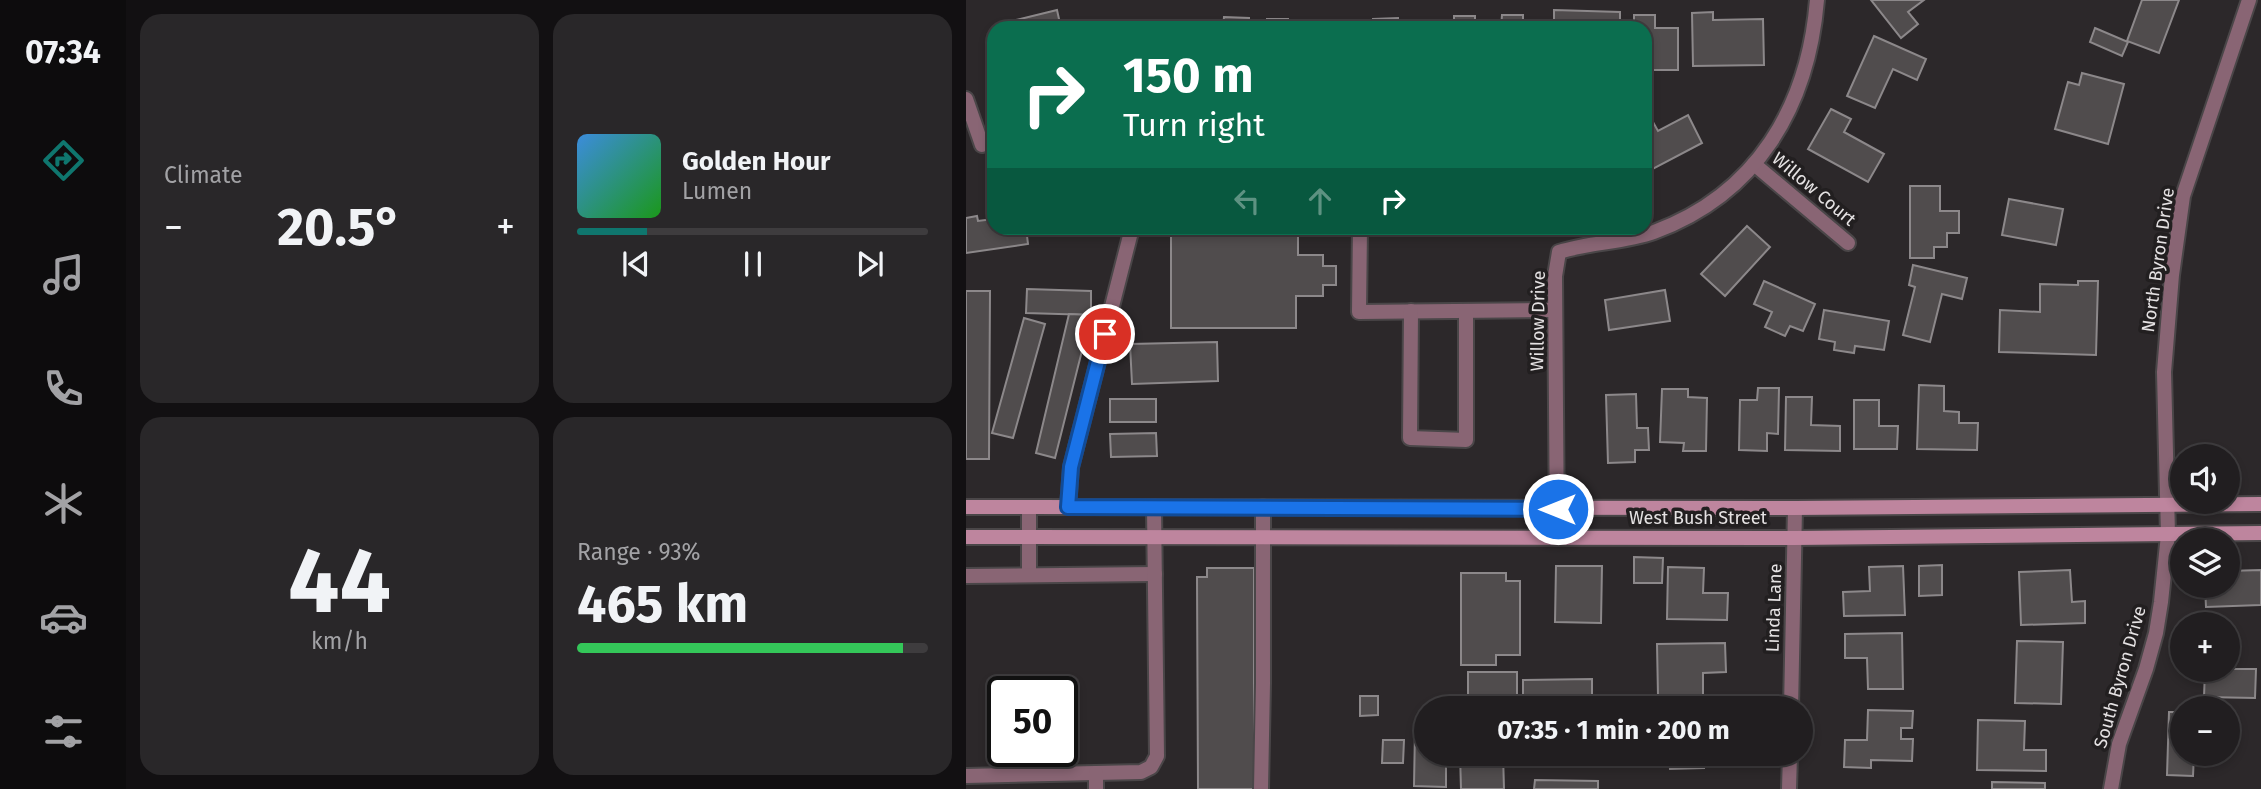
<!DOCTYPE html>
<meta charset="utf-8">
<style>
:root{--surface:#211e20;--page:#292729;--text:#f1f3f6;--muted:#a2a2a5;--line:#3e3c3e;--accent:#0f766e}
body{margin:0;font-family:"Fira Sans",sans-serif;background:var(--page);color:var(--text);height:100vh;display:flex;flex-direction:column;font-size:26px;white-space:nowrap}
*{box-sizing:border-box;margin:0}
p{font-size:23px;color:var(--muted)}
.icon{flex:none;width:38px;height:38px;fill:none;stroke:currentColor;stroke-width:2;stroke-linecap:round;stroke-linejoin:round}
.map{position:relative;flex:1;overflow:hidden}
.panel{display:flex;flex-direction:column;gap:14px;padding:14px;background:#121012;width:840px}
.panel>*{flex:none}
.guide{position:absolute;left:21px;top:21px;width:665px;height:214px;border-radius:21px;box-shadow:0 4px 10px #0003,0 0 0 2px var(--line);background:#0b6e4f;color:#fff;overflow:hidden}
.controls{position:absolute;left:1204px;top:444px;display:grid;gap:14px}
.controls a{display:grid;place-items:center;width:70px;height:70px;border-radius:50%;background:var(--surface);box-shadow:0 4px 10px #0003,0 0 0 2px var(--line);font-size:35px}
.speed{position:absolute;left:21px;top:676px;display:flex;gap:14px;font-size:35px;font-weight:700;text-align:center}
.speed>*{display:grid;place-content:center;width:91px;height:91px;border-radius:50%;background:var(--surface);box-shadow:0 4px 10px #0003,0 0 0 2px var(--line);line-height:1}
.speed .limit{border:4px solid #111;border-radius:10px;background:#fff;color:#111}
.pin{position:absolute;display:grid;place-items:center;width:60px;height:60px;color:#fff;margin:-30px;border:4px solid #fff;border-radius:50%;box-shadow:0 2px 7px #0007}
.me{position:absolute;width:77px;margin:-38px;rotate:270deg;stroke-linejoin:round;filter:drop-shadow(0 0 5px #0008)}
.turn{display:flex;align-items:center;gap:24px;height:147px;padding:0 21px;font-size:32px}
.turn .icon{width:91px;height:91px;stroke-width:2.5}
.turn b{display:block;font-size:49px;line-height:60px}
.lanes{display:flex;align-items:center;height:66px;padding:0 21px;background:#0003;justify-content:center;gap:35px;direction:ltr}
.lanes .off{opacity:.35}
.big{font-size:52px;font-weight:700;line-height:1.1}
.panel .tile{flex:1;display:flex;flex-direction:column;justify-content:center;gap:10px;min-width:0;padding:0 24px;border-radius:21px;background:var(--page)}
.panel .dial{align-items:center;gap:0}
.dial b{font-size:91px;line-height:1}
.song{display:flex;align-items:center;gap:21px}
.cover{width:84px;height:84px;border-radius:10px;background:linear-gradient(135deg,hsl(210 70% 55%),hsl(120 70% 35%))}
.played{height:7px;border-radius:4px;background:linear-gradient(90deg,var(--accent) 20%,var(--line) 20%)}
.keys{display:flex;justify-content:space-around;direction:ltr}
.heat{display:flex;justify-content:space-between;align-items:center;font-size:38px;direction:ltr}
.charge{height:10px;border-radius:5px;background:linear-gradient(90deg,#34c759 93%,var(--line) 0)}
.panel .tiles{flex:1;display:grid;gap:14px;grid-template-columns:repeat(2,1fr)}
.trip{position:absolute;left:448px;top:696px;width:399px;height:70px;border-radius:35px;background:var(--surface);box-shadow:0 4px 10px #0003,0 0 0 2px var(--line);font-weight:700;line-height:70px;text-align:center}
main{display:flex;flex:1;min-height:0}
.tab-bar{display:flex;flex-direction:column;width:126px;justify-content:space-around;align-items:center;background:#0d0c0d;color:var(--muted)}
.tab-bar .icon{width:49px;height:49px}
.tab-bar .current{color:var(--accent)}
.tab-bar b{font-size:32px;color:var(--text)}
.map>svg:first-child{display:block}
.building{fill:#504c4d;stroke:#8c888a;stroke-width:2}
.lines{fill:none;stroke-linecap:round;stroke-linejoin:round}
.service-casing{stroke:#4a4648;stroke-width:18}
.minor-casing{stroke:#4a4648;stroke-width:18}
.secondary-casing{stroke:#4a4648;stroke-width:18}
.service{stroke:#896574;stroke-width:14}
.minor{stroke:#896574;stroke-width:14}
.secondary{stroke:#be859e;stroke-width:14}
.route-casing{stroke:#114b97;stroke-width:18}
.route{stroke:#1a73e8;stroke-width:12}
.labels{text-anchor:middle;stroke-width:7;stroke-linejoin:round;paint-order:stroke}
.street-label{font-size:18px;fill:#e5e2e3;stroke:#221f20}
</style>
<main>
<nav class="tab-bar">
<b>07:34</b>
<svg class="icon current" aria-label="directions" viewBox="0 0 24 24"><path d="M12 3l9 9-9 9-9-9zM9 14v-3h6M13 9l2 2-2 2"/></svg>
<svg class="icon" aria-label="music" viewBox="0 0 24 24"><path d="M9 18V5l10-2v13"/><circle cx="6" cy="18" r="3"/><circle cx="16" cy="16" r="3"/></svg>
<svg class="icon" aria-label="phone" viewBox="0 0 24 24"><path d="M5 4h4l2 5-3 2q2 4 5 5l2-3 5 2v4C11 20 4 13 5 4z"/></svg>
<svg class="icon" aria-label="climate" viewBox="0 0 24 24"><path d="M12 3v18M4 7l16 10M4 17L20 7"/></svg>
<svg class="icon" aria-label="car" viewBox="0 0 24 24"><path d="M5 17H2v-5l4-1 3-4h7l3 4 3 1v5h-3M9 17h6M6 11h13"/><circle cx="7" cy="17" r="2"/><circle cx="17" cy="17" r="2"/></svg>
<svg class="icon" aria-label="filters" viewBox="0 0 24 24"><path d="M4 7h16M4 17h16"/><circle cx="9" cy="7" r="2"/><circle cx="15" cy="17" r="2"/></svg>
</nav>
<section class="panel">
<div class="tiles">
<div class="tile"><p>Climate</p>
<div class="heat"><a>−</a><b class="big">20.5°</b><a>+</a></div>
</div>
<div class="tile">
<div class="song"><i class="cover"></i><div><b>Golden Hour</b><p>Lumen</p></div></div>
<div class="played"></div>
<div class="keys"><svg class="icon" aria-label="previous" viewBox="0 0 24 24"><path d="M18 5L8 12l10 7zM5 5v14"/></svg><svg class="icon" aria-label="pause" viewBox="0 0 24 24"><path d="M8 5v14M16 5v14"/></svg><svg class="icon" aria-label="next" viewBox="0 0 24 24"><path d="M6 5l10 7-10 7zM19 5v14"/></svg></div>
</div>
<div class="tile dial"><b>44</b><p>km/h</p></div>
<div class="tile"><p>Range · 93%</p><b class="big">465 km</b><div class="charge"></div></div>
</div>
</section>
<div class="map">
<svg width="1295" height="789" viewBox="0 0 1295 789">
<rect width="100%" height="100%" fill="#2c282a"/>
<g class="building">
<polygon points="905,0 958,0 942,12 952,24 935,38"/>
<polygon points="1176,0 1213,0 1193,53 1161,41"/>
<polygon points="91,10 95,28 52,28 50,20"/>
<polygon points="588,10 654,12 654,28 588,28"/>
<polygon points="747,12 747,20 797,19 798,65 727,66 726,13"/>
<polygon points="536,15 557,15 557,26 582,28 535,28"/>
<polygon points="668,15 689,15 689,28 712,28 712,70 679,70 679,28 668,28"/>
<polygon points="488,16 509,16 509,28 441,28 441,26 488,24"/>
<polygon points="258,17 283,18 283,28 257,28"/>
<polygon points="432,18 432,28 407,28 407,19"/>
<polygon points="301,19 322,19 322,28 370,28 301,28"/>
<rect x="172" y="20" width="55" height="8"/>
<polygon points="1129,28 1162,42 1156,56 1124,42"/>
<polygon points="908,36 960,59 951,80 927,69 909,108 881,96"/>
<polygon points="1116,73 1158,84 1142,144 1089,129 1102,82 1113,85"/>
<polygon points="865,109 885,119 878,132 918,154 902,182 842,149"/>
<polygon points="722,115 736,143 681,172 679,168 679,126 687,122 692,131"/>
<polygon points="944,186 974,186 974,211 993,211 993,233 981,233 981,247 968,247 968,258 944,258"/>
<polygon points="1043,199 1097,209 1090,245 1036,235"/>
<polygon points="11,216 12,221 28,219 28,228 60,228 62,244 0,253 0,218"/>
<polygon points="781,226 804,247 759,296 735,274"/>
<polygon points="205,228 332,228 332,255 357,255 357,266 370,266 370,285 357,285 357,296 330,296 330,328 205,328"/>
<polygon points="947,265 1001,278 996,299 976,294 964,342 937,335 949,287 943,285"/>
<polygon points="798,281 849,304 837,331 824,326 819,336 799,327 806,312 788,304"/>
<polygon points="1112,281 1132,281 1130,355 1033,352 1034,310 1074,312 1074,284 1112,285"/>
<polygon points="61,289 125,291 125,315 60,313"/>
<polygon points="699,290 704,321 643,330 639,300"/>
<polygon points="0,291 24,291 23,459 0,459"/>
<polygon points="858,310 923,321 918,350 889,346 888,353 868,350 869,342 853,339"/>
<polygon points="103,314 125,315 89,458 70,453"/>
<polygon points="58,318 79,324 47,438 26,433"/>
<polygon points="251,342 252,381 166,384 164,344"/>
<polygon points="953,385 978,386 978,411 993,412 993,423 1012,423 1011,450 951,449"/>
<polygon points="792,388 813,388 812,434 801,433 801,451 773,450 774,400 791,400"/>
<polygon points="696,389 722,389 722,397 741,398 740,451 717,451 718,443 694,442"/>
<polygon points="670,394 671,428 682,428 683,450 669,450 669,462 642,463 640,395"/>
<polygon points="820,397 846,397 845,425 874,426 874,451 819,450"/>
<rect x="144" y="399" width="46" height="23"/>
<polygon points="888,400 913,400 913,426 932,426 931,449 888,449"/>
<polygon points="190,433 191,456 145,457 144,434"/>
<polygon points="668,557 697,558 696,583 668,583"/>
<polygon points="976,565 976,595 953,596 953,566"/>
<polygon points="590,566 636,566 635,623 589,622"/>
<polygon points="937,566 939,615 878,616 877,592 904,591 903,567"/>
<polygon points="702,567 738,568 737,593 762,593 761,620 701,619"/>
<polygon points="241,568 288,568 288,789 232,789 231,577 241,577"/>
<polygon points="1104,570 1106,602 1119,601 1119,623 1055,625 1053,572"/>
<polygon points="1295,570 1295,605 1240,607 1239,586 1262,586 1262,571"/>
<polygon points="495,573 540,573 540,581 554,581 554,655 530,655 530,665 495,665"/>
<polygon points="936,633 937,689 902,689 901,658 879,658 879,634"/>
<polygon points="1051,641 1097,642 1095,704 1049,703"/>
<polygon points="759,643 760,672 737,673 737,695 692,696 691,644"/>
<polygon points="1262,669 1290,669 1289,698 1238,697 1239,670 1262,670"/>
<rect x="502" y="672" width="49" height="37"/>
<polygon points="626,679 626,709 557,709 557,680"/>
<polygon points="394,696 412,696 412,715 394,716"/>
<polygon points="902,710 947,711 946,728 935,728 935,739 947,739 946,761 905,760 905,768 878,767 879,740 901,740"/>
<polygon points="1203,712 1216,712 1216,754 1228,754 1227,776 1201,775"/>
<polygon points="1012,720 1059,721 1058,750 1080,750 1080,771 1011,770"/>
<polygon points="449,730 460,730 460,754 480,754 480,787 448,786"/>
<polygon points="417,740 438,740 437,763 416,763"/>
<polygon points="494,754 537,754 538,789 495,789"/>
<polygon points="703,754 737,754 738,768 704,769"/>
<polygon points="569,780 632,781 632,789 568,789"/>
<polygon points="1026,782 1079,783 1079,789 1026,789"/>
</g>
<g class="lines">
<g class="service-casing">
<g id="service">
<polyline points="394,228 393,312 589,310"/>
<polyline points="445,311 444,438 500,440 500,311"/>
<polyline points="63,507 63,575"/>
<polyline points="102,507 105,467 166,228"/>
<polyline points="0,576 189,574"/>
<polyline points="0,776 175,772 185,767 191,756 188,507"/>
<polyline points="130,789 130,773"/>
<polyline points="295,789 297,683 297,507"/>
</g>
</g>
<g class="minor-casing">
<g id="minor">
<polyline points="0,99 16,145"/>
<polyline points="788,164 882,243"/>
<path d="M591,538L589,276L593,252C624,242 657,243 688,232C791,194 842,107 851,0"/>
<polyline points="825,709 829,508"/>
<polyline points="823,789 824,754"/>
<polyline points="1145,789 1153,744 1180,669 1190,633 1195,602 1202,535 1198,372 1206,275 1217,196 1283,0"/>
</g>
</g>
<g class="secondary-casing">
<g id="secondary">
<polyline points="0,507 829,508 1295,504"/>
<polyline points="0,537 829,538 1295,533"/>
</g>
</g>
<use href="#service" class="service"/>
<use href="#minor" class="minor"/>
<use href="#secondary" class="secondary"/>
</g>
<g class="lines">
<g class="route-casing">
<polyline id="route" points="139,334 105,467 102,507 592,509"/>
</g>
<use href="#route" class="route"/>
</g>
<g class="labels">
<g class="street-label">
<text transform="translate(848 189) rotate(40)" y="6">Willow Court</text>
<text transform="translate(1192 260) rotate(-82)" y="6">North Byron Drive</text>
<text transform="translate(572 321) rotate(-89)" y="6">Willow Drive</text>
<text x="732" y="524">West Bush Street</text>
<text transform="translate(808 608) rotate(-88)" y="6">Linda Lane</text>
<text transform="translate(1154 677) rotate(-74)" y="6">South Byron Drive</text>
</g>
</g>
</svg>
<div class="controls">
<a><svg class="icon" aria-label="sound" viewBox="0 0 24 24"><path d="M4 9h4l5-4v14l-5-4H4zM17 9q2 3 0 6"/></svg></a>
<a><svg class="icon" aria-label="layers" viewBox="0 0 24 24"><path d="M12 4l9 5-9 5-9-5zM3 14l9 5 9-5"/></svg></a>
<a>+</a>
<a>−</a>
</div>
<div class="speed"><div class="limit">50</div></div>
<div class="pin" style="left:139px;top:334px;background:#d93025"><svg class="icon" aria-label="arrive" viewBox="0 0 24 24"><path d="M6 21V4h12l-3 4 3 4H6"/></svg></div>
<svg class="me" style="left:592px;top:509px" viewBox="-20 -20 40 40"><circle r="17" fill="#1a73e8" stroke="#fff" stroke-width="3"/><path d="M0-11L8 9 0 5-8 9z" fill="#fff"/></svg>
<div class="trip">07:35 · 1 min · 200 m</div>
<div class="guide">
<div class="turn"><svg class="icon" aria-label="right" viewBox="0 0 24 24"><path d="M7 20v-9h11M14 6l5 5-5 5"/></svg><div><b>150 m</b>Turn right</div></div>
<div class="lanes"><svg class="icon off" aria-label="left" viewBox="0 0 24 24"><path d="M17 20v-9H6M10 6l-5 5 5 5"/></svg><svg class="icon off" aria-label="ahead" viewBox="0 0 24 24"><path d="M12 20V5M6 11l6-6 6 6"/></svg><svg class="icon" aria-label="right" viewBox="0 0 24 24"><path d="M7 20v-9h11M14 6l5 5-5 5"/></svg></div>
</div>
</div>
</main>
